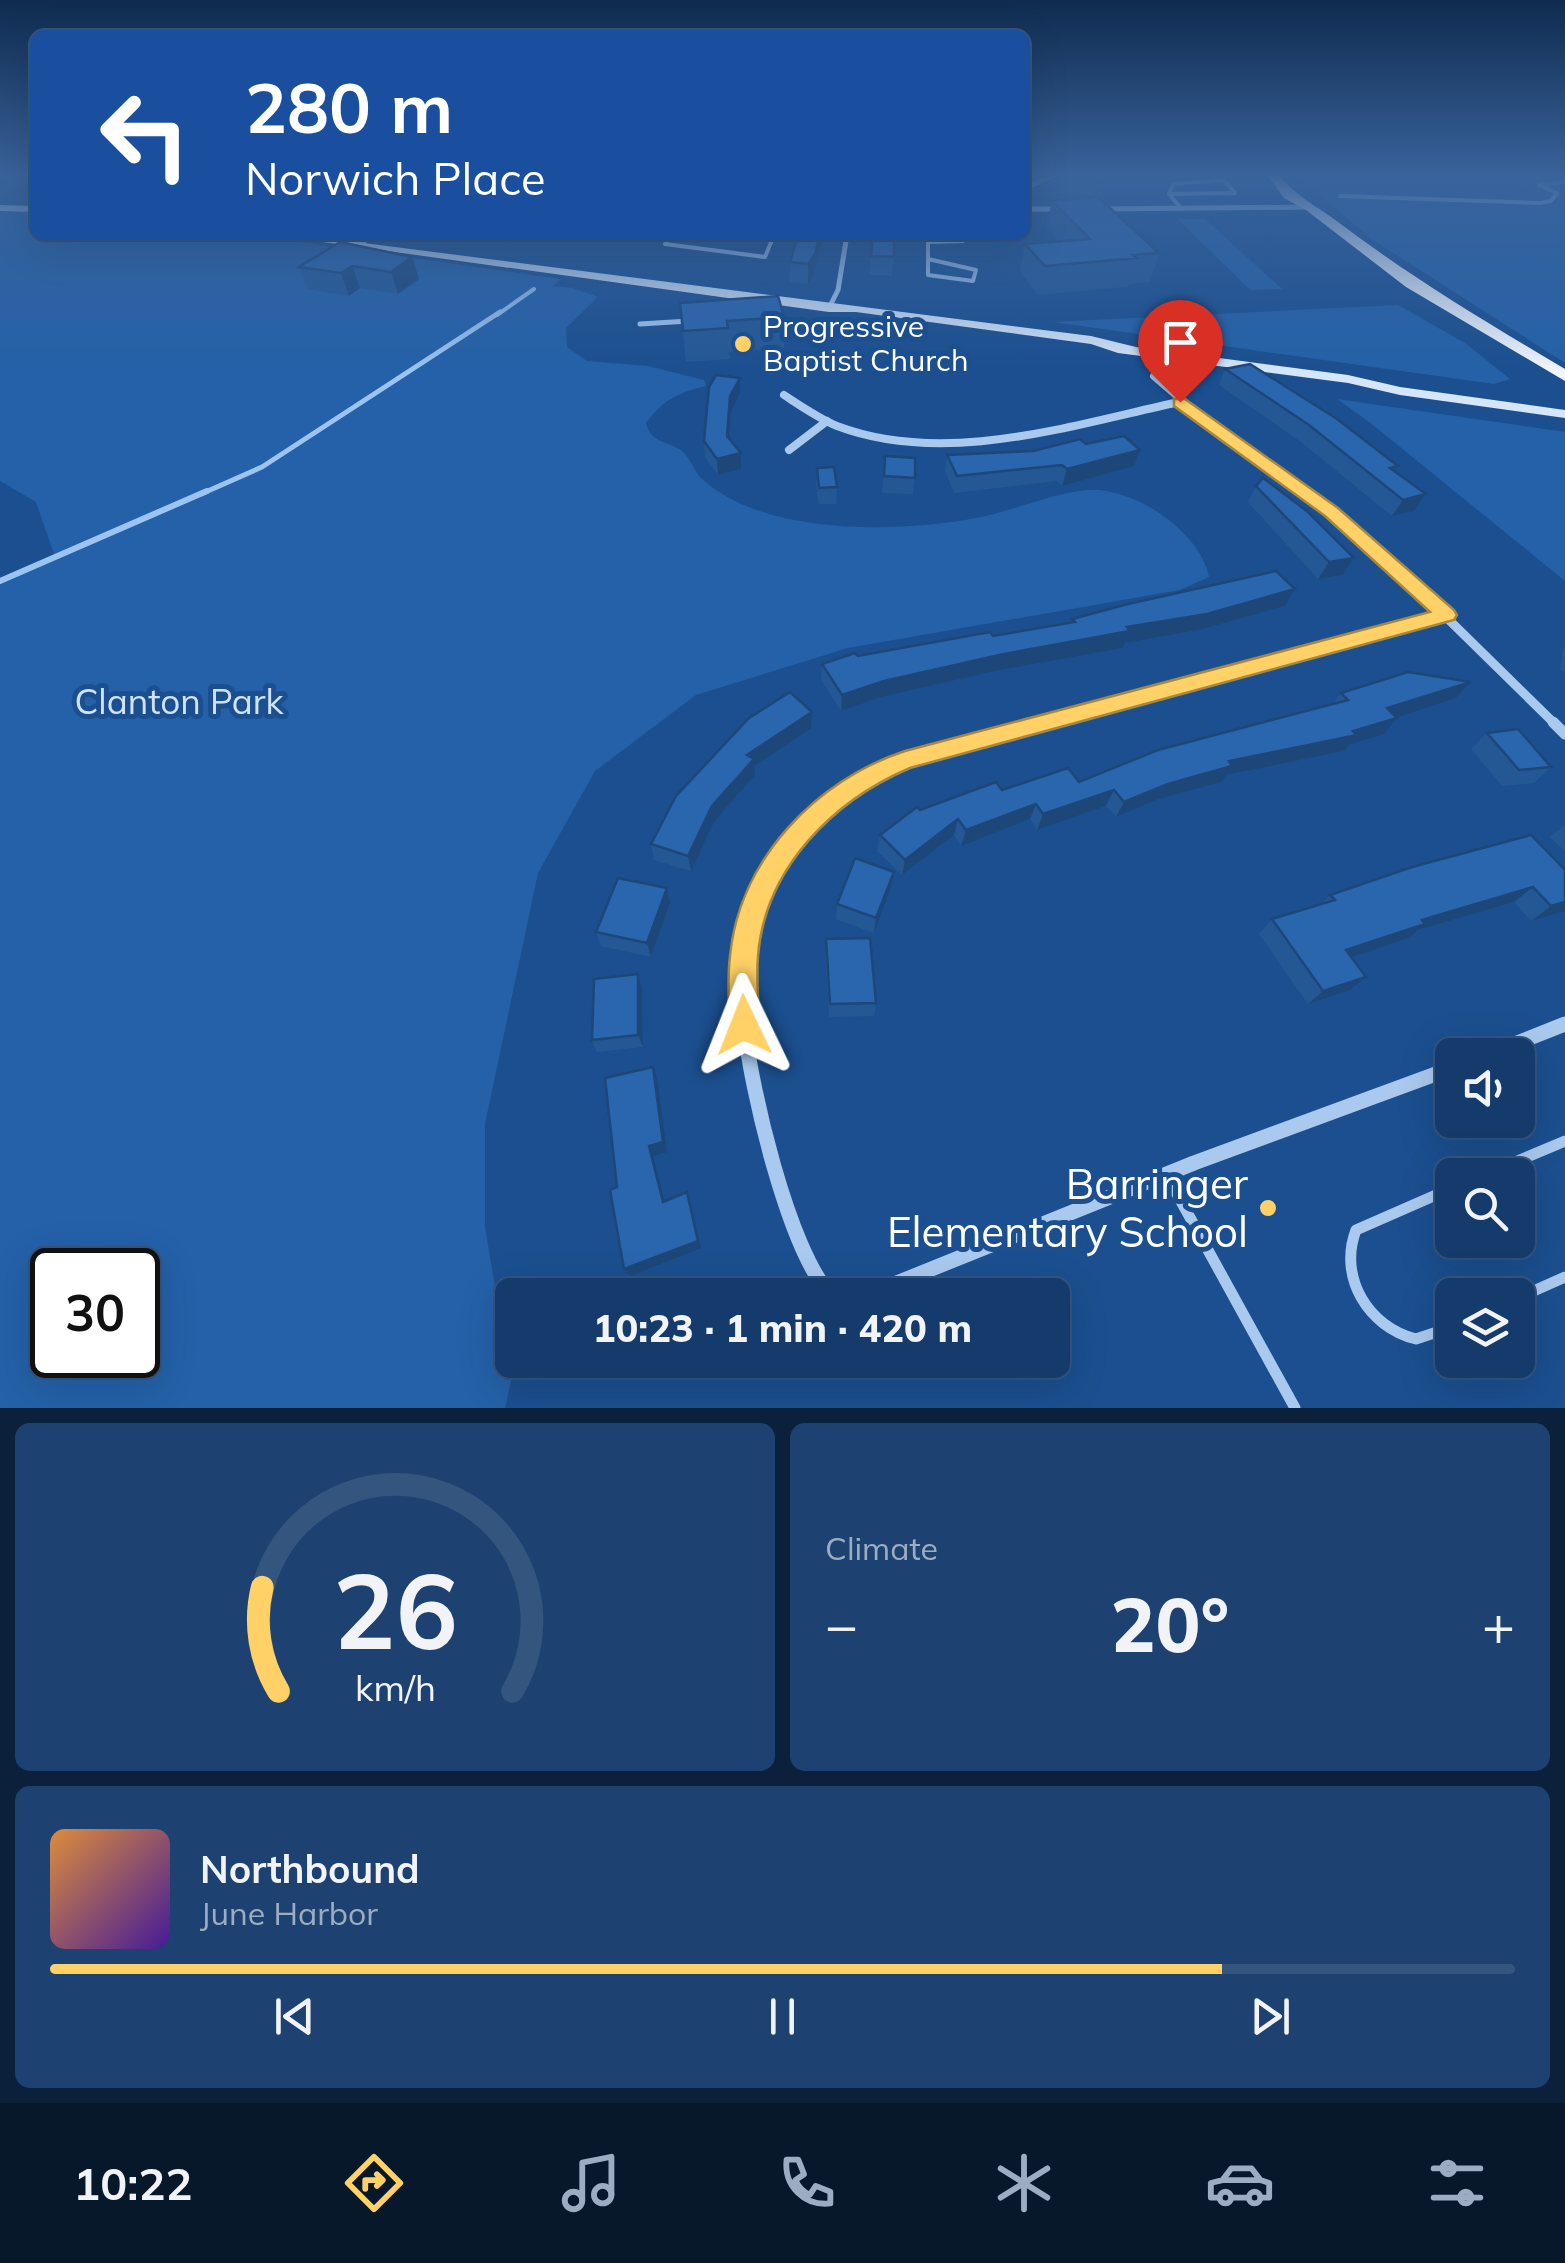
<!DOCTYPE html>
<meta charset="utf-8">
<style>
:root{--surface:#143b6b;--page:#1d4271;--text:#f1f3f6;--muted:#9dadc1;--line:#33557e;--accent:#ffd166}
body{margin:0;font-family:Mulish,sans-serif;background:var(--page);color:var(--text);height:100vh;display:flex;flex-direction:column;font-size:38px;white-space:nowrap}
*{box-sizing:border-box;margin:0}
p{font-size:32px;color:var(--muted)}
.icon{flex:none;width:55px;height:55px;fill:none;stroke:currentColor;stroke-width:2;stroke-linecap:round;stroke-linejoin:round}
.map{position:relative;height:1408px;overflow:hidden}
.details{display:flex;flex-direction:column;gap:15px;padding:15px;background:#0b203b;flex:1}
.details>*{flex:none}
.top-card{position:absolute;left:30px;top:30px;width:1000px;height:210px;border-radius:15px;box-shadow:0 10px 40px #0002,0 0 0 2px var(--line);background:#1a4fa0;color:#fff;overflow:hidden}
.controls{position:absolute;left:1435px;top:1038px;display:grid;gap:20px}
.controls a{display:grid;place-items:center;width:100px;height:100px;border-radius:15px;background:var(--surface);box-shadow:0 10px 40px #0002,0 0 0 2px var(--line);font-size:50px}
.speed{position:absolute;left:30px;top:1248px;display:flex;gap:20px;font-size:50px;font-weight:700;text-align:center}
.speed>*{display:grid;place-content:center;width:130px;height:130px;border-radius:50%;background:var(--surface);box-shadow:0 10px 40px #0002,0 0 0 2px var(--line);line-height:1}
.speed .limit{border:5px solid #111;border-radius:15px;background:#fff;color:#111}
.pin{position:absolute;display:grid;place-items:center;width:85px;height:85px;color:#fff;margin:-102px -42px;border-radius:50% 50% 50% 0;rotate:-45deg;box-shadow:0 0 10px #0007}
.pin .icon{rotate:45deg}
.me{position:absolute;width:110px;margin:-55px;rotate:358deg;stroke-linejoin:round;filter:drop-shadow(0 0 8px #0008)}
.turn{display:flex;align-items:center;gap:35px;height:210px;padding:0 50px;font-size:45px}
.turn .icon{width:130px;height:130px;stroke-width:2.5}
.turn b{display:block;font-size:70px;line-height:85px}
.big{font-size:75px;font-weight:800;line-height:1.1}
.details .card{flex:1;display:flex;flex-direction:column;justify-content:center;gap:15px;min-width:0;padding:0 35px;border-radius:15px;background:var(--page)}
.details .dial{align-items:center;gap:0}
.dial svg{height:260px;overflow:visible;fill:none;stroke:var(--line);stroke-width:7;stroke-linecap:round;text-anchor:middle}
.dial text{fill:var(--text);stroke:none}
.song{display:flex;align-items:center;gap:30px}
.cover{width:120px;height:120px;border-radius:15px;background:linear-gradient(135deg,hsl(30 70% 55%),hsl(260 70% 35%))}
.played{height:10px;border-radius:5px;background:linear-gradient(90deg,var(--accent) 80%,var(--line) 80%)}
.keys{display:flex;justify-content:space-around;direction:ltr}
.heat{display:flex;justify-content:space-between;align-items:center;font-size:55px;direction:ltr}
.details .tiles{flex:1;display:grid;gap:15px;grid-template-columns:1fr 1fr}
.card:last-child{grid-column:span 2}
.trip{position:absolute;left:495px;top:1278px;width:575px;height:100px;border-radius:15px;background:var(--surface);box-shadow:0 10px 40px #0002,0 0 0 2px var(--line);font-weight:800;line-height:100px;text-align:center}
.menu{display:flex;height:160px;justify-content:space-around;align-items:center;background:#08182b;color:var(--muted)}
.menu .icon{width:70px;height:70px}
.menu .current{color:var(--accent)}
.menu b{font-size:45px;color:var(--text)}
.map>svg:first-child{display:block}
.green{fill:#2461a8;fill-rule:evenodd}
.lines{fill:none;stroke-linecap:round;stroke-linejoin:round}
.stream-far2{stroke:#9cc4f0;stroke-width:4}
.stream-far1{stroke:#9cc4f0;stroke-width:5}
.stream{stroke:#9cc4f0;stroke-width:6}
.lane-far2{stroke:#a9c9ee;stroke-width:4}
.lane-far1{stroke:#a9c9ee;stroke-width:5}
.lane{stroke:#a9c9ee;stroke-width:11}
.street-far4{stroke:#a9c9ee;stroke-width:5}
.street-far3{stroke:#a9c9ee;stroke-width:8}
.street-far2{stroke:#a9c9ee;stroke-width:9}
.street-far1{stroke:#a9c9ee;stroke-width:11}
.street{stroke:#a9c9ee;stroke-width:15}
.secondary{fill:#d6e6fa;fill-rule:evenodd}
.primary{fill:#f0f6ff;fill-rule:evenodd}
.wall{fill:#245895}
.shaded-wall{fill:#1d4779}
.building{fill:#2a66ad;stroke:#1d4779;stroke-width:2.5}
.route{fill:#ffd166;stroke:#a68842;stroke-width:2.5}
.poi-dot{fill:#ffd166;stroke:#1b4f8f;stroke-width:4}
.labels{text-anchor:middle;stroke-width:10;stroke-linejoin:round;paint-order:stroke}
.far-poi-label{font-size:30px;fill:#fff;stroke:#1b4f8f;text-anchor:start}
.park-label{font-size:35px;fill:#cfe3fa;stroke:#1b4f8f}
.near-poi-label{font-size:42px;fill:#fff;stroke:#1b4f8f;text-anchor:end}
</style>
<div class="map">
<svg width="1565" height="1408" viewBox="0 0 1565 1408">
<rect width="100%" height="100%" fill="#1b4f8f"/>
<g class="green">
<polygon points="1296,175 1565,175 1565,363 1373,240"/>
<path d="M0,211L35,212V235H251L561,279L553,286L573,288L598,297L566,328L567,347L587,361L648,366L704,380L706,386C678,393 664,399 646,423C651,446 673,440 685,454C692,462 695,473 702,479C765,536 897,533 976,518C1013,511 1049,494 1087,490C1133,486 1201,532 1209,577L1180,590L848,648L696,695L595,771L538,873L485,1124V1227L511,1381L505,1408H0V578L55,557L36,502L0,481ZM52,1270H138V1355H52Z"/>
<polygon points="1178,219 1205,219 1282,289 1250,290"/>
<polygon points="1398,305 1465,343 1510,379 1494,384 1053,322"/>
<polygon points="1337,399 1565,432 1565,581 1368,421"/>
</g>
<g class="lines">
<g class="stream-far2">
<polyline points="1340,196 1540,203 1551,201 1557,193 1539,185 1565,182"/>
<polyline points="497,315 534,289"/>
</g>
<polyline class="stream-far1" points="201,494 262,467 500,312"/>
<polyline class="stream" points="0,581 207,491"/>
<g class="lane-far2">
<polygon points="1224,180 1235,193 1169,194 1173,184"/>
<polyline points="1169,194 1181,208"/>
<polyline points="671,235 665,244 765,257 774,235"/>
<polygon points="928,259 976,270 973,281 928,275"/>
<polyline points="928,259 928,242 963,241 974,235"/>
</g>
<polyline class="lane-far1" points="640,324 689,321"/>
<g class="lane">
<polyline points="1166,1174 1295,1408"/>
<polyline points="1484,1175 1565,1141"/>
<path d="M1452,1188L1356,1230C1338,1277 1368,1327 1416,1339L1452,1327"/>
<polyline points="1518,1298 1565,1277"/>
</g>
<g class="street-far4">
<polyline points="1025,188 1054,175"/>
<polyline points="1025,209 1059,209"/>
<polyline points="1101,209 1310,207"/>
<polyline points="357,246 373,235"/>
<polyline points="829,308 838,290 847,235"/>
</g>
<g class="street-far3">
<polyline points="1154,376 1217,430 1308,494"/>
<path d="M784,395C801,406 818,418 837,426C945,467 1072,425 1179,402"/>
<polyline points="789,450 827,421"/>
</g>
<g class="street-far2">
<polyline points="1304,491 1392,564 1556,725"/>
<polyline points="1036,725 1446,615"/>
</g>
<g class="street-far1">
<polyline points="1553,722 1565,734"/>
<path d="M744,1024C734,908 795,805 904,761C948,743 999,735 1045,722"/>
</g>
<g class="street">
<path d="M744,1021C749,1083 789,1253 831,1295"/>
<polyline points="1487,1055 1565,1024"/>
<polyline points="867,1295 1194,1163 1452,1068"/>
</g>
<g class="secondary">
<polygon points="0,205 35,206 35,212 0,211"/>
<polygon points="272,235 301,235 1091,336 1136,347 1348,375 1400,387 1565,410 1565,418 1400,395 1348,383 1118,353 1091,344 856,312 829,312"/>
</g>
<path class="primary" d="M1267,175H1279C1295,196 1317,206 1338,222C1412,278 1486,322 1565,369V381L1406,287L1306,210L1284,198Z"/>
</g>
<g class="wall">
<polygon points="1060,175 1108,175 1107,180 1096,180 1092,196 1060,193"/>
<polygon points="1052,201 1159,253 1150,282 1129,284 1128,287 1038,295 1020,272 1025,244 1058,241 1046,228"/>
<polygon points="798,235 824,235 814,274 808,284 789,282 790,262"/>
<polygon points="873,235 894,257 892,276 869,275"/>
<polygon points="412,257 419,279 398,294 360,288 349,296 308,289 299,267"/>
<polygon points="680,303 784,317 784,348 729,352 730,359 686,362"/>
<polygon points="1225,369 1426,494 1414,511 1392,516 1301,442 1219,385"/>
<polygon points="740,393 731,412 729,438 741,453 741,469 718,475 705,457 704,441"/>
<polygon points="1086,444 1140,450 1134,466 1062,486 1057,481 954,493 945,471 947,455 1033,451"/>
<polygon points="885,456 915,478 913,494 882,493"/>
<polygon points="817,468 837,487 836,504 819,504 816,485"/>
<polygon points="1256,486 1354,558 1343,575 1318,579 1248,502"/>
<polygon points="1285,606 1199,630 1125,643 1123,648 1000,670 881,697 841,711 821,680 822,664 1071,623 1072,619"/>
<polygon points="1565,638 1565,672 1560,670"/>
<polygon points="1471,682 1456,698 1397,717 1384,734 1349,745 1344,751 1226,775 1222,782 1159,799 1116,817 1106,806 1037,830 1030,819 961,846 954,835 902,875 877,851 880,835 920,810 1002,790 1079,782 1333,704 1341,693"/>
<polygon points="811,728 755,766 755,775 714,822 691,871 654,860 651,844 676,796"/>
<polygon points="1487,733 1551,767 1534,783 1502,786 1471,749"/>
<polygon points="1565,825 1565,851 1550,837"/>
<polygon points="1565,870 1565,911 1531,921 1514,902 1418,930 1409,938 1351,957 1366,977 1350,990 1308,1004 1259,934 1272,919 1320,905 1330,895"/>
<polygon points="894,872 891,887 874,933 836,919 837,904"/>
<polygon points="667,888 670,903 651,957 601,946 596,932"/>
<polygon points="826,939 876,1003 874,1016 829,1017 825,953"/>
<polygon points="638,974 642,988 643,1047 597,1052 592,1040"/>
</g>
<g class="shaded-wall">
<polygon points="820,235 824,235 814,274 808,284 808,264"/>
<polygon points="412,257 419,279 398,294 391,272"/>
<polygon points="352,266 360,288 349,296 341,273"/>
<polygon points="740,378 740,393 731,412 728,452 727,436 730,396"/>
<polygon points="1140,450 1134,466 1062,486 1067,469"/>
<polygon points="741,453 741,469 718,475 717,459"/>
<polygon points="1426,494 1414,511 1392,516 1403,500"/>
<polygon points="1354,558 1343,575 1318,579 1329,562"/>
<polygon points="1295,589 1285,606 1199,630 1125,643 1123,648 1000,670 881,697 841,711 842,695 884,681"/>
<polygon points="1471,682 1456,698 1374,725 1387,708"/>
<polygon points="812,712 811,728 755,766 755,775 714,822 691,871 688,856 712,806 747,755"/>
<polygon points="1397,718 1384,734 1349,745 1344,751 1226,775 1222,782 1159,799 1116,817 1124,802 1229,761 1353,731"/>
<polygon points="1114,790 1106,806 1037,830 1043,814"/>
<polygon points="1036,804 1030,819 961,846 966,830"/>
<polygon points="958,819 954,835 902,875 905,860"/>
<polygon points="894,872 891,887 874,933 876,918"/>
<polygon points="1533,887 1514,902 1418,930 1409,938 1331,964 1346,950 1422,920"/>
<polygon points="667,888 670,903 651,957 647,943"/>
<polygon points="1565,902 1565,911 1531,921 1551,906"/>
<polygon points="638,974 642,988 643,1047 638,1035"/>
<polygon points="1366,977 1350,990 1308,1004 1323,991"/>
<polygon points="653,1067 657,1078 667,1152 653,1156 667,1210 663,1202 649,1146"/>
<polygon points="687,1192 701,1248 630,1276 624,1269"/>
</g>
<g class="building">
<polygon points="1064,175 1096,175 1096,178 1064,176"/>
<polygon points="1098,197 1159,253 1133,255 1137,258 1045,266 1025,244 1090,239 1052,201"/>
<polygon points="798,235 820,235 815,254 808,264 790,262"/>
<polygon points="873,235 894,235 894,257 871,256"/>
<polygon points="340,242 412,257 391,272 352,266 341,273 299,267"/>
<polygon points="778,296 784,317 727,321 728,328 683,331 680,303"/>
<polygon points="1250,364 1337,419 1398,466 1390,468 1426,494 1403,500 1309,425 1225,369"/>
<polygon points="716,375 740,378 730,396 727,436 741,453 717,459 704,441 709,387"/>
<polygon points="1124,436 1140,450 1067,469 1062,465 957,476 947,455 1033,451 1080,439 1086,444"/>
<polygon points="885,456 915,458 915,478 884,476"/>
<polygon points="834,467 837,487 819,488 817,468"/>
<polygon points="1263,478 1308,512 1354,558 1329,562 1256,486"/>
<polygon points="1276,571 1295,589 1207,614 1127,627 1130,631 1004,654 884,681 842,695 822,664 855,653 858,656 990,632 993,636 1075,622 1072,619 1128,604"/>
<polygon points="1408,672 1471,682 1387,708 1397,718 1353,731 1357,735 1229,761 1232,766 1168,784 1124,802 1114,790 1043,814 1036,804 966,830 958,819 905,860 880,835 917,807 920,810 996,782 1002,790 1068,768 1079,782 1158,750 1348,700 1341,693"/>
<polygon points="790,692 812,712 747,755 754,759 712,806 688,856 651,844 676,796 749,718"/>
<polygon points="1518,729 1551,767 1519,770 1487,733"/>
<polygon points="1531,835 1565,870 1565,902 1551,906 1533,887 1422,920 1425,924 1346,950 1366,977 1323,991 1272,919 1335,900 1330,895 1412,867"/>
<polygon points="855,858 894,872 876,918 837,904"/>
<polygon points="618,878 667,888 647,943 596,932"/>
<polygon points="870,938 876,1003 830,1004 826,939"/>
<polygon points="638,974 638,1035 592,1040 594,979"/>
<polygon points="653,1067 663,1142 649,1146 663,1202 687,1192 698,1241 624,1269 610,1190 617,1187 605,1078"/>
</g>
<linearGradient id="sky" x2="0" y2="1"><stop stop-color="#0f2b4f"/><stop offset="0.47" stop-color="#39639b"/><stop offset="1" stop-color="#39639b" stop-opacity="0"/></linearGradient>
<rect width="1565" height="372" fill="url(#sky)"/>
<path class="route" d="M1174,399H1185L1338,508L1454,610L1457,615L1454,620L910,768C833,801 765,868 758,956C756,979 759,1002 759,1025L755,1036L744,1040L733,1036L729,1025C729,1002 727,979 730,956C739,860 816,780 905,751L1430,612L1325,516L1174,406Z"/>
<g class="poi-dot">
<circle cx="743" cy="344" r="10"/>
<circle cx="1268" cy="1208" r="10"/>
</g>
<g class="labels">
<g class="far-poi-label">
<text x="763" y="337">Progressive<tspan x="763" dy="34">Baptist Church</tspan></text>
</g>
<g class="park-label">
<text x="179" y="714">Clanton Park</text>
</g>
<g class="near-poi-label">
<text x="1248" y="1199">Barringer<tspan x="1248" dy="48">Elementary School</tspan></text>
</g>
</g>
</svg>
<div class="controls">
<a><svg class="icon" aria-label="sound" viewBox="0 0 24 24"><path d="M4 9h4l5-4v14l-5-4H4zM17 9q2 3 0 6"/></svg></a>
<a><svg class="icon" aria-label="search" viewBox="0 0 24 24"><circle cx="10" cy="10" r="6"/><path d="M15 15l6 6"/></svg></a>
<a><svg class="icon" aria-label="layers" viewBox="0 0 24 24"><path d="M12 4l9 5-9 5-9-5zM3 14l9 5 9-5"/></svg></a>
</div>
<div class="speed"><div class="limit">30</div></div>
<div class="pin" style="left:1180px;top:402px;background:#d93025"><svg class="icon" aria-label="arrive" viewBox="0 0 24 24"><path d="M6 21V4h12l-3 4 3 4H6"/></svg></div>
<svg class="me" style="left:744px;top:1025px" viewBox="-20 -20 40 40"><path d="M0-17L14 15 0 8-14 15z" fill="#ffd166" stroke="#fff" stroke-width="4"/></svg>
<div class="trip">10:23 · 1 min · 420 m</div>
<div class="top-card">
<div class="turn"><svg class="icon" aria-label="left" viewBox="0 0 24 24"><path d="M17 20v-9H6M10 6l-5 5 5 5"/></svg><div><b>280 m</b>Norwich Place</div></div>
</div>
</div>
<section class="details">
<div class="tiles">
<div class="card dial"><svg viewBox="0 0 100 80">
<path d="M14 69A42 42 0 1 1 86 69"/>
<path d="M14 69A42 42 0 0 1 9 37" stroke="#ffd166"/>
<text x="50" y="56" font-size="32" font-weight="700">26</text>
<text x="50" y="72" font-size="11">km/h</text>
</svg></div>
<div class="card"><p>Climate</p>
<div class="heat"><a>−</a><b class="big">20°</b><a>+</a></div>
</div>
<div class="card">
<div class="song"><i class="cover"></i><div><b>Northbound</b><p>June Harbor</p></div></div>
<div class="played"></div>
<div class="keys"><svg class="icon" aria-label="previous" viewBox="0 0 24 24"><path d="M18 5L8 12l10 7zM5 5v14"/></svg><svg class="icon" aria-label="pause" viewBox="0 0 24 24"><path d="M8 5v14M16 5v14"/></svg><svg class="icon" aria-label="next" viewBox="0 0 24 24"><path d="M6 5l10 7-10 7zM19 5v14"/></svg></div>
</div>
</div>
</section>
<nav class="menu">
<b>10:22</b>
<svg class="icon current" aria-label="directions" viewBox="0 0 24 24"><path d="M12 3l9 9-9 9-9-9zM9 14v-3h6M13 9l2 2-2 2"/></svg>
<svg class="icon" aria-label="music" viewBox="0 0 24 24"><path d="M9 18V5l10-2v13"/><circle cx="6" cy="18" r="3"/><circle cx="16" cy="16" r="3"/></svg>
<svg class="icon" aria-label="phone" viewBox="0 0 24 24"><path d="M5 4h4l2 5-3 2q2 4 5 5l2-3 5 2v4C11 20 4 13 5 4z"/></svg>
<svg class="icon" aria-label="climate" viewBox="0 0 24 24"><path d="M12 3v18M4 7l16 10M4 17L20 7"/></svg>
<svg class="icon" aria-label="car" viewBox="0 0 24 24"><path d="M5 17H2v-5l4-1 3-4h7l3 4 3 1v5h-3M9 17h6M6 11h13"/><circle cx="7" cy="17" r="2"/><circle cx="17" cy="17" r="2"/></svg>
<svg class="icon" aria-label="filters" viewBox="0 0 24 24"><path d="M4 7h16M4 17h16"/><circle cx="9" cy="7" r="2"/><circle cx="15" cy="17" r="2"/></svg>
</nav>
